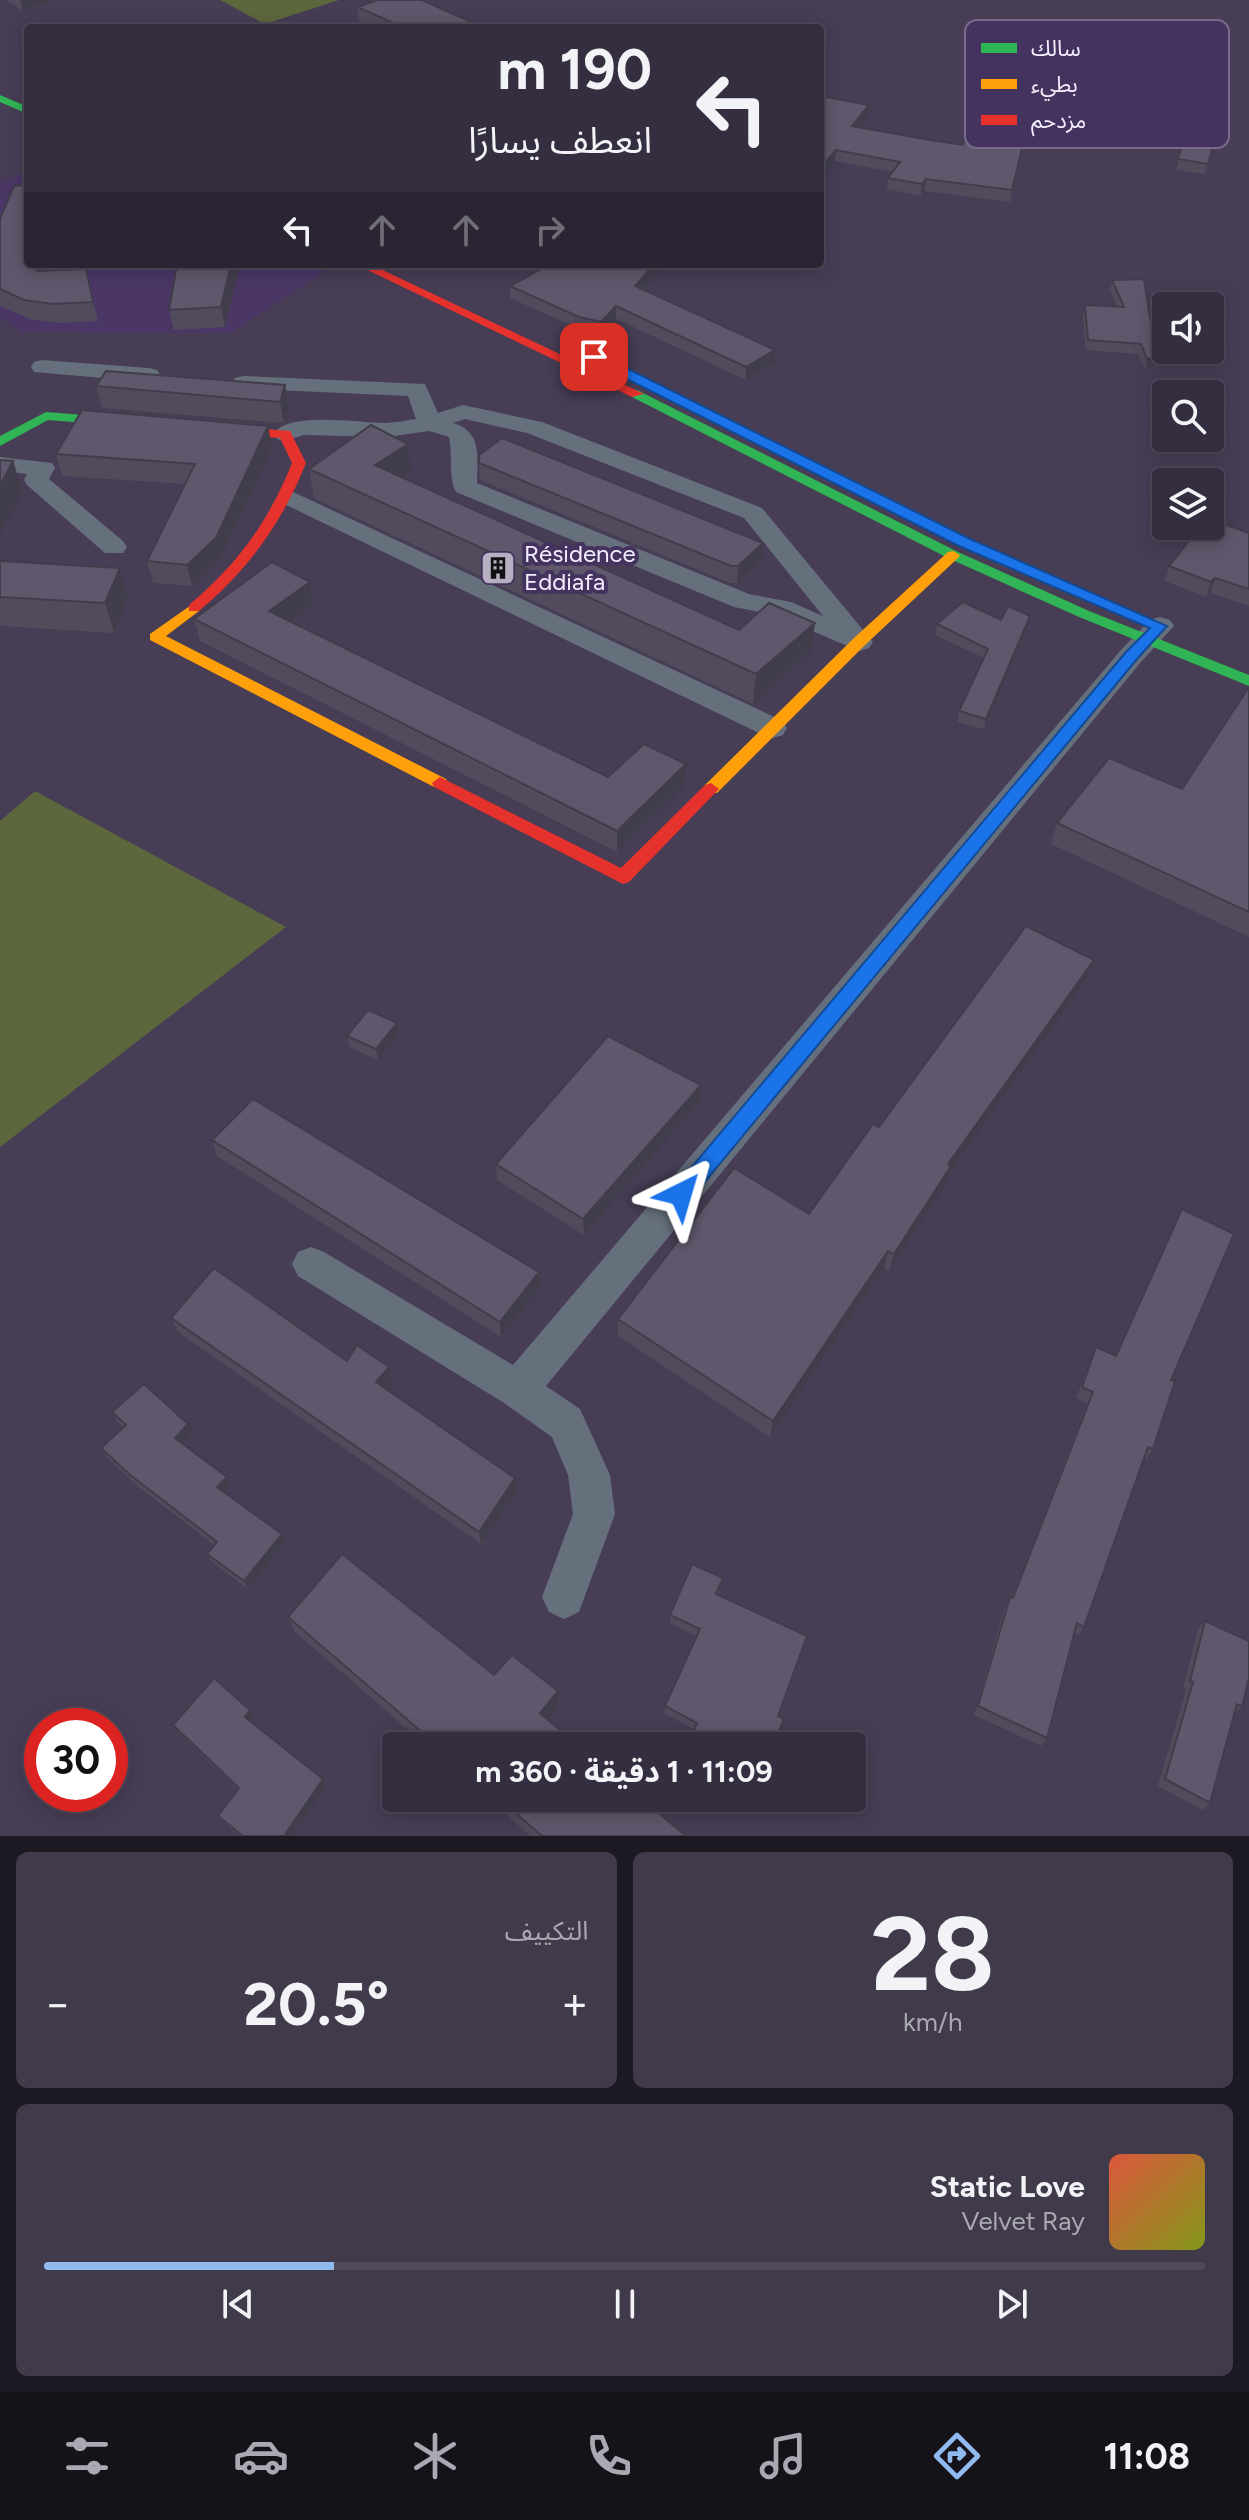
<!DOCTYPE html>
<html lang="ar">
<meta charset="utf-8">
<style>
:root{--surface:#352e40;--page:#403a4b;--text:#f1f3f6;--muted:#aaa8b1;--line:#4f4a59;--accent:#90b9f0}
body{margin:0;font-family:Figtree,"Noto Sans Arabic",sans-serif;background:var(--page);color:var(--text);direction:rtl;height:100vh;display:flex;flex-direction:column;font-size:30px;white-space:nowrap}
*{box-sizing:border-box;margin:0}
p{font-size:26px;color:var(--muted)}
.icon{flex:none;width:44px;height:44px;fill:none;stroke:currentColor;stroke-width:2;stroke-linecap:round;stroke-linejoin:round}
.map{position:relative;height:1836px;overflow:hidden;direction:ltr}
.panel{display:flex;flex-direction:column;gap:16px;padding:16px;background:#1d1923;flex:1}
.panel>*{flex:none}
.banner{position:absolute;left:24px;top:24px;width:800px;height:244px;border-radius:8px;box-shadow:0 4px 20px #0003,0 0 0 2px var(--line);direction:rtl;background:#352e40;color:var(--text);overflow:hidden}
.buttons{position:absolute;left:1152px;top:292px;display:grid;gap:16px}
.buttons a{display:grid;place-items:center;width:72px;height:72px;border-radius:8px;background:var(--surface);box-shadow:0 4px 20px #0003,0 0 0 2px var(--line);font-size:40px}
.speed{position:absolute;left:24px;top:1708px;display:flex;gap:16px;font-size:40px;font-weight:700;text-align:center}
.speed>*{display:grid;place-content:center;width:104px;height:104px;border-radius:50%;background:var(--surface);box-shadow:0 4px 20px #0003,0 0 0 2px var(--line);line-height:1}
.speed .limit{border:12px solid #d22;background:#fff;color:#111}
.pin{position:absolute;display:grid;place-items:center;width:68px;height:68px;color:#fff;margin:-34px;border-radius:16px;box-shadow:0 4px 12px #0006}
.me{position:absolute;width:88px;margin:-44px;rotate:40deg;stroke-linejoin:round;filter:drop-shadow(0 0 6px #0008)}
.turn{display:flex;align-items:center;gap:28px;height:168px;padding:0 40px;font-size:36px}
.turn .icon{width:104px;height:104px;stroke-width:2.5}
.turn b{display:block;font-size:56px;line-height:68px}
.lanes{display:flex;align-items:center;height:76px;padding:0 40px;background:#0003;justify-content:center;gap:40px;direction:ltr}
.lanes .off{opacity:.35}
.big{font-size:60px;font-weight:700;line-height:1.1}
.panel .widget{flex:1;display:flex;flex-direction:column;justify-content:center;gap:12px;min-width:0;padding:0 28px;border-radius:12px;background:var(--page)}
.panel .dial{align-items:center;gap:0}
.dial b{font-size:104px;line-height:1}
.song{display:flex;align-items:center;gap:24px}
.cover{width:96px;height:96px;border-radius:12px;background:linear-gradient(135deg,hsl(10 70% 55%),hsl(70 70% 35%))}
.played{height:8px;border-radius:4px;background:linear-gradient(90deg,var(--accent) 25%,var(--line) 25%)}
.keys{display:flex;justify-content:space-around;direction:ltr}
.heat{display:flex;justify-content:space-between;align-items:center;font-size:44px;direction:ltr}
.panel .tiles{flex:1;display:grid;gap:16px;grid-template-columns:1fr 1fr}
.widget:last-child{grid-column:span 2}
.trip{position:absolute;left:382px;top:1732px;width:484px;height:80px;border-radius:8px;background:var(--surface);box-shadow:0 4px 20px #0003,0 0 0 2px var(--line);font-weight:700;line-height:80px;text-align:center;direction:rtl}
.dock{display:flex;height:128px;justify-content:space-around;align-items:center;background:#15121a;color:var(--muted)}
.dock .icon{width:56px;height:56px}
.dock .current{color:var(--accent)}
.dock b{font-size:36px;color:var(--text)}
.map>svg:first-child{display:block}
.built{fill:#4a3766}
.green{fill:#5d673e}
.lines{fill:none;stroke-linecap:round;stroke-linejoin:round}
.street{fill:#66707c;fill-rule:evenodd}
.fast{fill:#30b455;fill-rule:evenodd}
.slow{fill:#ff9f0a;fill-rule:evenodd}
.jam{fill:#e5322d;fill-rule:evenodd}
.wall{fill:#524b5c}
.shaded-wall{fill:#423d4b}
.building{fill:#5f576b;stroke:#423d4b;stroke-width:2}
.route{fill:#1a73e8;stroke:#114b97;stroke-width:2}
.labels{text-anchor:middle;stroke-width:8;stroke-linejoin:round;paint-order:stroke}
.poi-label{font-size:24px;fill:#f3eefe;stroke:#45335f;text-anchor:start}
.key{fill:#45335f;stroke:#796b8f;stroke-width:2}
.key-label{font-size:22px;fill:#f3eefe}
</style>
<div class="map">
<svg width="1249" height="1836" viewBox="0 0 1249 1836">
<rect width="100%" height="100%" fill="#473d55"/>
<polygon class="built" points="28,171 28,264 336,264 231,333 21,332 0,317 0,183"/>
<g class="green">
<polygon points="220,0 339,0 265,24"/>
<polygon points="35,791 286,927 0,1147 0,821"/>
</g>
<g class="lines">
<g class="street">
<polygon points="42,360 149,368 157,370 160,375 157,380 149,382 34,372 31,367 34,362"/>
<path d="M243,376L425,384L438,413L463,405L542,422L762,508L873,642L869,648L859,651L775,615L734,607L456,492C448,478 453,454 449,437L429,431L387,437L304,435L285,441L277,439L273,434C289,411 358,423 385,423C395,423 406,420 416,419L408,396L235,388L232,383L235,378ZM465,419L527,433L744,518L823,616L791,602L749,594L477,483C477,457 483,432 453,423Z"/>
<polygon points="0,457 52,463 55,468 49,479 123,541 127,547 123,553 105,553 27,485 24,480 27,474 0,471"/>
<polygon points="289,490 783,721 787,728 783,735 773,738 763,735 280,502 277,497 280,492"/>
<polygon points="1160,617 1170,620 1174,626 1141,662 546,1386 580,1409 610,1475 615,1514 579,1612 564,1619 549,1612 542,1597 573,1514 568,1475 552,1437 504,1403 298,1276 292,1264 298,1252 311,1247 324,1252 513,1365 1121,650 1150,620"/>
</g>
<g class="fast">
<polygon points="0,95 28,107 28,114 0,102"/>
<polygon points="637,390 958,552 1089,611 1249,675 1249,686 1079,617 948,558 632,397 632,391"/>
<polygon points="46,412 135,419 142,423 135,427 48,420 0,446 0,436"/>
</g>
<g class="slow">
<polygon points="953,551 960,555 958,558 864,646 717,793 705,793 703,789 705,785 854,638 948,552"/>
<polygon points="194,603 199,605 199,611 166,636 446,779 448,783 446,787 434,787 150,640 150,634"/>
</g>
<g class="jam">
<polygon points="355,264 370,264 644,394 632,397"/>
<path d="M211,425L290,431L306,463C282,523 248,570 199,611H189V605C237,565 269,521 292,463L280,438L206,432L204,429Z"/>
<polygon points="440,777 621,868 705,785 711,783 719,789 629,882 623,884 434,787 432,783"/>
</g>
</g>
<g class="wall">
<polygon points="6,0 54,0 23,11"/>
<polygon points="357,7 480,26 480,28 374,28 359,21"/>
<polygon points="820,96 869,105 868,116 859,127 963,145 1025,139 1010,202 924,191 921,196 887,189 888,178 892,172 835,161 824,175 820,174"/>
<polygon points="1187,128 1217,132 1205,174 1176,170"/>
<polygon points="0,219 56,270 86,269 98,321 59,323 30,319 0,306"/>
<polygon points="177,264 240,264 225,327 174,330 169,310"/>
<polygon points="550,264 667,264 643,290 775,350 774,363 746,380 616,319 601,335 580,329 510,298 510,286"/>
<polygon points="1112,280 1156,356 1154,367 1145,369 1138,354 1086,350 1083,315 1085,305 1117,307 1110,290"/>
<polygon points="285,385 289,406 284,423 102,408 96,386"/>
<polygon points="272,448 221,559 192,586 153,583 147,561 185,484 62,476 56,454"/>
<polygon points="479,463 762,560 737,583 730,583 480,480"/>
<polygon points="309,469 411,473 404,478 739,630 811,652 753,704 314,498"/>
<polygon points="1249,533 1249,606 1210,593 1206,597 1165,581 1169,566"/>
<polygon points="0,561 120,568 128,598 114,633 0,626"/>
<polygon points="310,582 314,604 290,621 608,777 685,786 617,852 200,641 194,619"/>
<polygon points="1001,620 1028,626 984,729 957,722 959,711 984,658 935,635 937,624"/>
<polygon points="1249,687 1249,937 1051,844 1057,823 1182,789"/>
<polygon points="1094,960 1087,979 949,1173 946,1184 889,1271 884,1268 770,1437 618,1336 618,1319 809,1214 879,1127"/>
<polygon points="399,1034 378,1060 349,1047 347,1036"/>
<polygon points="700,1101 584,1235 497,1180 496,1164"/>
<polygon points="212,1140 539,1272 541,1286 501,1337 217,1156"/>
<polygon points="171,1318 347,1361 392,1382 386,1389 515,1478 517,1491 481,1544 178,1332"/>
<polygon points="1096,1347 1171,1380 1153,1449 1146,1460 1144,1458 1084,1627 1078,1636 1074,1634 1047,1738 1041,1746 974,1715 1005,1606 1010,1597 1012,1598 1087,1403 1076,1398"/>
<polygon points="112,1412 193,1434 183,1444 227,1477 231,1486 225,1493 285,1542 248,1589 212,1562 207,1554 214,1545 134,1483 107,1457 101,1448 123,1427 117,1422"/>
<polygon points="722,1586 718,1595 807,1636 779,1717 782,1726 694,1729 664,1713 665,1706 697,1636 670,1623 670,1615"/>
<polygon points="288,1617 494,1675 558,1691 559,1705 547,1719 579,1746 427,1746 295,1632"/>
<polygon points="1205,1621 1242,1707 1235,1713 1210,1803 1203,1810 1158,1786 1186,1690 1183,1689 1198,1629"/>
<polygon points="254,1718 251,1722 323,1779 327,1786 292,1836 240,1836 223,1822 218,1816 238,1789 178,1732 173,1725"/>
<polygon points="487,1798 641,1798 686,1836 531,1836"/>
</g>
<g class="shaded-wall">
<polygon points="20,0 54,0 23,11"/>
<polygon points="869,105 868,116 851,137 852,126"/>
<polygon points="836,150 835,161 824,175 825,163"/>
<polygon points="926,179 924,191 921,196 922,184"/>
<polygon points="41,264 60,264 42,290 37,271"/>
<polygon points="231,264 240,264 225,327 221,307"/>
<polygon points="655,264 667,264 635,299 635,286"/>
<polygon points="616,306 616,319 601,335 601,322"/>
<polygon points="775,350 774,363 746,380 746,367"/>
<polygon points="1156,356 1154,367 1145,369 1147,359"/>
<polygon points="285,385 289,406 284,423 280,402"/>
<polygon points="268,426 272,448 221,559 192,586 187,565"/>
<polygon points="408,444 411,473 379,494 375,465"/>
<polygon points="13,461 23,491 0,535 0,486"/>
<polygon points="763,543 762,560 737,583 738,566"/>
<polygon points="120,568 128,598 114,633 105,603"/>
<polygon points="1215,578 1210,593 1206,597 1211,582"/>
<polygon points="310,582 314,604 274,633 269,611"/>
<polygon points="1030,616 1028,626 984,729 986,719"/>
<polygon points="815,623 811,652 753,704 756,674"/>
<polygon points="686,764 685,786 617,852 617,831"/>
<polygon points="1094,960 1087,979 949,1173 946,1184 889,1271 894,1254 948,1164"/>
<polygon points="397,1023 399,1034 378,1060 376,1049"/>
<polygon points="701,1085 700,1101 584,1235 583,1219"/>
<polygon points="888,1251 884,1268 770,1437 773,1421"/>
<polygon points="539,1272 541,1286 501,1337 500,1322"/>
<polygon points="389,1367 392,1382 380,1396 376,1382"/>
<polygon points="188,1424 193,1434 179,1447 175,1438"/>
<polygon points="227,1477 231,1486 222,1496 217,1487"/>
<polygon points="515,1478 517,1491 481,1544 479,1532"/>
<polygon points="282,1534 285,1542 248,1589 244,1581"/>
<polygon points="558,1691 559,1705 542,1726 540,1713"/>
<polygon points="250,1710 254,1718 249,1724 245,1717"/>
<polygon points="323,1779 327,1786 292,1836 284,1836"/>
</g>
<g class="building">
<polygon points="378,0 422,0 480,26 475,28 405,28 357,7"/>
<polygon points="820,96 869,105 852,126 930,140 963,145 971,121 1027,128 1012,190 926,179 922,184 888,178 900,162 836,150 825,163 820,162"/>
<polygon points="1187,128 1217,132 1208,164 1178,159"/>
<polygon points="28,185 28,264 41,264 37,271 86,269 93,302 53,304 24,300 0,289 0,219 14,186"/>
<polygon points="177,264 231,264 221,307 169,310"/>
<polygon points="550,264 655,264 635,286 775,350 746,367 616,306 601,322 579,317 510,286"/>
<polygon points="1144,279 1156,356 1147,359 1141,344 1088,340 1085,305 1124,307 1112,280"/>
<polygon points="106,371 285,385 280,402 96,386"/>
<polygon points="82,410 268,426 216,538 187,565 147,561 195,464 56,454"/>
<polygon points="371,425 408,444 375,465 739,630 769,603 815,623 756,674 309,469"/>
<polygon points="502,438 763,543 738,566 731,566 479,463 479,455"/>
<polygon points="0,460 13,461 0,486"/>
<polygon points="1210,519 1249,533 1249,589 1215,578 1211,582 1169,566 1201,526 1210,526"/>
<polygon points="0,561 120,568 105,603 0,597"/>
<polygon points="272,562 310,582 269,611 608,777 644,744 686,764 617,831 194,619"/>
<polygon points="963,602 1001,620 1008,606 1030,616 986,719 959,711 988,649 937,624"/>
<polygon points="1249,687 1249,912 1057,823 1109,758 1182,789"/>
<polygon points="1026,926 1094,960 948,1164 951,1166 894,1254 888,1251 773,1421 618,1319 734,1168 809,1214 873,1124 879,1127"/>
<polygon points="368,1010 397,1023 376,1049 347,1036"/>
<polygon points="608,1036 701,1085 583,1219 496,1164"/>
<polygon points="253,1099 539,1272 500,1322 212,1140"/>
<polygon points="1182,1209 1234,1234 1171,1380 1175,1381 1153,1449 1148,1447 1084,1627 1077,1623 1047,1738 978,1706 1010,1597 1013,1598 1093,1392 1082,1387 1096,1347 1116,1356"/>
<polygon points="214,1268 347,1361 357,1345 389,1367 376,1382 515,1478 479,1532 171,1318"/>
<polygon points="144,1384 188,1424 175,1438 227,1477 217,1487 282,1534 244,1581 207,1554 217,1542 129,1474 101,1448 126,1425 112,1412"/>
<polygon points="342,1554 494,1675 512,1655 558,1691 540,1713 579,1746 438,1746 288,1617"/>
<polygon points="692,1564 723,1578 716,1594 807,1636 778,1716 784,1719 773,1746 687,1746 697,1723 665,1706 700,1629 670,1615"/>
<polygon points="1205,1621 1249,1641 1249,1678 1242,1707 1237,1704 1210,1803 1165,1779 1193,1682 1190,1681"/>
<polygon points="214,1678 250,1710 245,1717 323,1779 284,1836 243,1836 218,1816 239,1788 173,1725"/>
<polygon points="498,1798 641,1798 686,1836 542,1836"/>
</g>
<polygon class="route" points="589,354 598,354 970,539 1167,626 1137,659 689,1201 681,1203 674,1201 671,1194 674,1188 1126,652 1150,628 959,546 589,360"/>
<defs>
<g id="building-square" transform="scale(1.8)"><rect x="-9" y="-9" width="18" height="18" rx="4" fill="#b7b0c3" stroke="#45335f"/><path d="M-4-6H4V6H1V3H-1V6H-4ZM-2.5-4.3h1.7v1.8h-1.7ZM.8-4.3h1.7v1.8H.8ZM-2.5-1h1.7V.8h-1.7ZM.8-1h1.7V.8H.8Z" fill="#111"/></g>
</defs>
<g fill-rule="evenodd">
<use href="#building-square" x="498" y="568"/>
</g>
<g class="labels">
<g class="poi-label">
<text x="524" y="562">Résidence<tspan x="524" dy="28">Eddiafa</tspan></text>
</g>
</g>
<rect x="965" y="20" width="264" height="128" rx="12" class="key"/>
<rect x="981" y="43" width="36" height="10" fill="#30b455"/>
<rect x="981" y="79" width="36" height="10" fill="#ff9f0a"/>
<rect x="981" y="115" width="36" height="10" fill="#e5322d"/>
<g class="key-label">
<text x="1031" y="56">سالك</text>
<text x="1031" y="92">بطيء</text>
<text x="1031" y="128">مزدحم</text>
</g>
</svg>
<div class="buttons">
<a><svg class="icon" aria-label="sound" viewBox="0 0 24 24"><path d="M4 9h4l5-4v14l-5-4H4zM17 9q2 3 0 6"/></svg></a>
<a><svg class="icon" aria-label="search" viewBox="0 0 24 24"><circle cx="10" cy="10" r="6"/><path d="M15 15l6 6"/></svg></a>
<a><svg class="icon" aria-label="layers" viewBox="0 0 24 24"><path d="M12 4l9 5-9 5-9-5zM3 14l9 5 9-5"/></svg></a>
</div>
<div class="speed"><div class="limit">30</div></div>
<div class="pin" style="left:594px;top:357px;background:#d93025"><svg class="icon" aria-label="arrive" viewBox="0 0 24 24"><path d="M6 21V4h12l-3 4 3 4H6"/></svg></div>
<svg class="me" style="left:681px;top:1194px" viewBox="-20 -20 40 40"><path d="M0-17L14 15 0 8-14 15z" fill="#1a73e8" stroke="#fff" stroke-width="4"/></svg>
<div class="trip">11:09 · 1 دقيقة · 360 m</div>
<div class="banner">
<div class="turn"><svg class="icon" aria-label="left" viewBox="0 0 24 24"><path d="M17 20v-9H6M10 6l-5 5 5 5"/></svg><div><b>190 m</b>انعطف يسارًا</div></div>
<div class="lanes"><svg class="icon" aria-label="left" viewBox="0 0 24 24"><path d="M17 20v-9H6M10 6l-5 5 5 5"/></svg><svg class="icon off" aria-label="ahead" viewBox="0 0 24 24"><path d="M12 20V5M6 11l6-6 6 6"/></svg><svg class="icon off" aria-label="ahead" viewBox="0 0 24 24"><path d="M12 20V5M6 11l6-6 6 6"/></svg><svg class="icon off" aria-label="right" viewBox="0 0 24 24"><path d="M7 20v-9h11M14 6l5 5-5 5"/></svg></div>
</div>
</div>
<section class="panel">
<div class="tiles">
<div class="widget dial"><b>28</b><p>km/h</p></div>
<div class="widget"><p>التكييف</p>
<div class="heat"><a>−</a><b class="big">20.5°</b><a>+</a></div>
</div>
<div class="widget">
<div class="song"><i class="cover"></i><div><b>Static Love</b><p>Velvet Ray</p></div></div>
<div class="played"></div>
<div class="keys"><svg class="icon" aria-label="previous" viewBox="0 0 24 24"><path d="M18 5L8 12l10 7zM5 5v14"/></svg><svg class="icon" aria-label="pause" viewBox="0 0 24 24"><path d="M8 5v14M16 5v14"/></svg><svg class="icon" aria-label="next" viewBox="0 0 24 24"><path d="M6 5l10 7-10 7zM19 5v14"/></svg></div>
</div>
</div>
</section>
<nav class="dock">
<b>11:08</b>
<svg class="icon current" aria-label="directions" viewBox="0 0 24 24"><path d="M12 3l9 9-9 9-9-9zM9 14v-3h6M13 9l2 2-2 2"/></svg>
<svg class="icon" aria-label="music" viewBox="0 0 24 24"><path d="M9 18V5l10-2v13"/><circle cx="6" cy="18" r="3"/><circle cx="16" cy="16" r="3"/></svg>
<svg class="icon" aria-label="phone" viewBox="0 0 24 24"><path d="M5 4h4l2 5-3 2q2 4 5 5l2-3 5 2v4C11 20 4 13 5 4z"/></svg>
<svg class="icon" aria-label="climate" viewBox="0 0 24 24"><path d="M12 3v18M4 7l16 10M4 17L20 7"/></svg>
<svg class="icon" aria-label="car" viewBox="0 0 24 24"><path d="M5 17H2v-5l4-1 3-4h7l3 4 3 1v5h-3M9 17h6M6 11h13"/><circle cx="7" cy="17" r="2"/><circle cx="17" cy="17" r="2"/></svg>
<svg class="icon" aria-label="filters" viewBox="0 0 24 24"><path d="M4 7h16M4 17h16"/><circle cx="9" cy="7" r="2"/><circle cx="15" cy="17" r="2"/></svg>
</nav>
